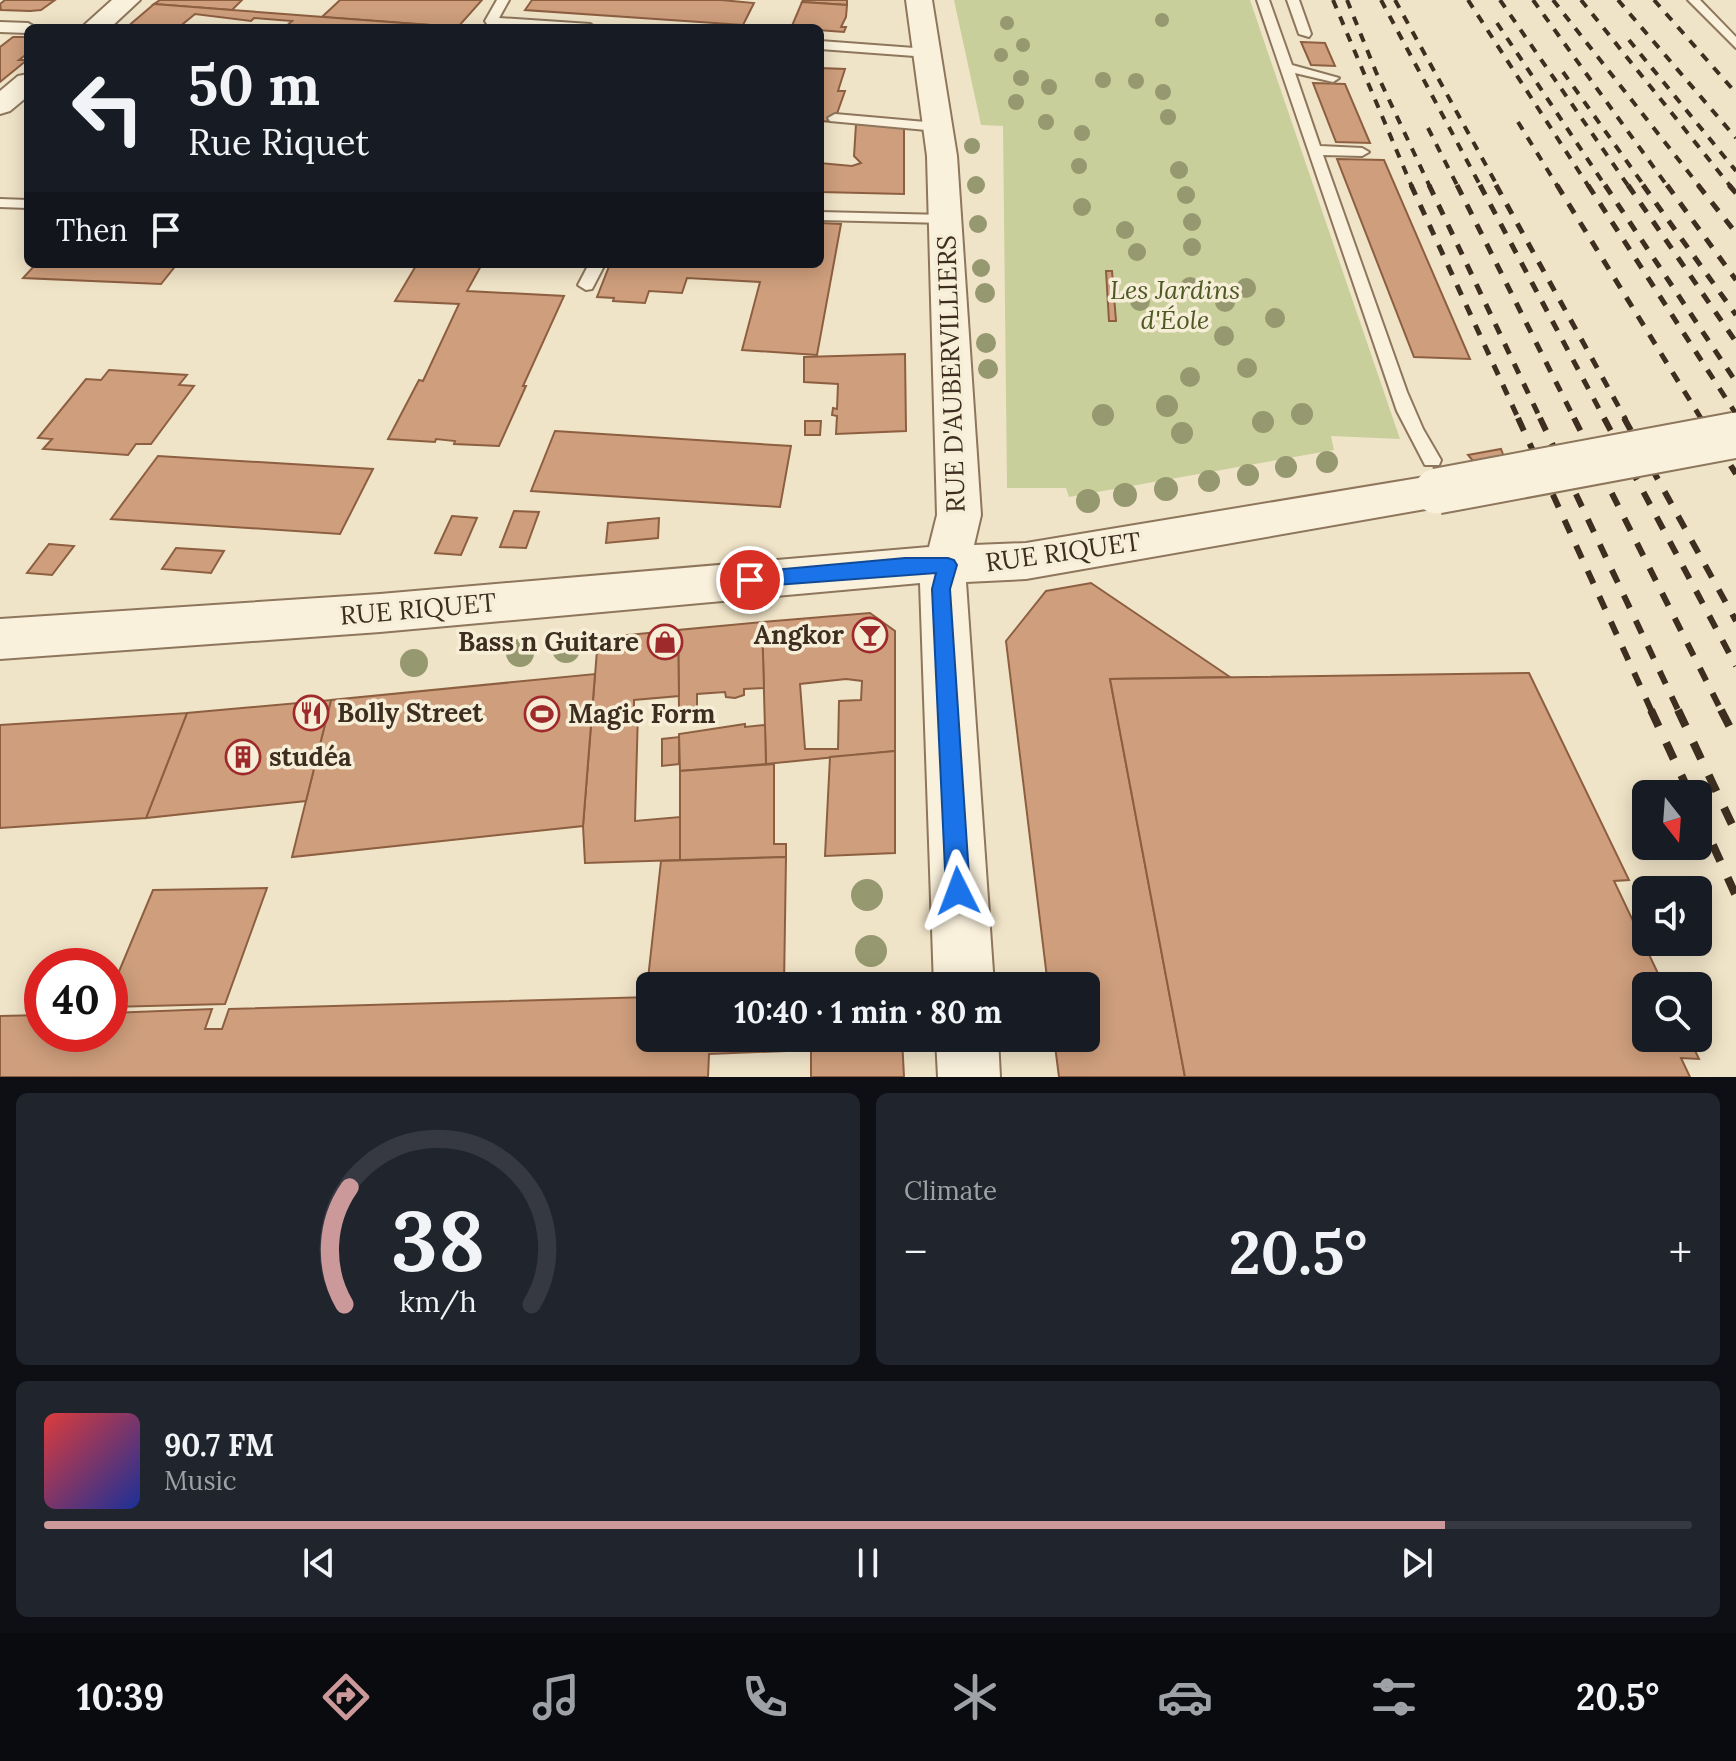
<!DOCTYPE html>
<meta charset="utf-8">
<style>
:root{--surface:#171b24;--page:#20242c;--text:#f1f3f6;--muted:#9ea1a6;--line:#363941;--accent:#cc999b}
body{margin:0;font-family:Lora,serif;background:var(--page);color:var(--text);height:100vh;display:flex;flex-direction:column;font-size:30px;white-space:nowrap}
*{box-sizing:border-box;margin:0}
p{font-size:26px;color:var(--muted)}
.icon{flex:none;width:44px;height:44px;fill:none;stroke:currentColor;stroke-width:2;stroke-linecap:round;stroke-linejoin:round}
.map{position:relative;height:1077px;overflow:hidden}
.side{display:flex;flex-direction:column;gap:16px;padding:16px;background:#0d0f14;flex:1}
.side>*{flex:none}
.top-card{position:absolute;left:24px;top:24px;width:800px;height:244px;border-radius:12px;box-shadow:0 4px 20px #0003;background:#171b24;color:var(--text);overflow:hidden}
.needle{width:52px;rotate:163deg}
.buttons{position:absolute;left:1632px;top:780px;display:grid;gap:16px}
.buttons a{display:grid;place-items:center;width:80px;height:80px;border-radius:12px;background:var(--surface);box-shadow:0 4px 20px #0003;font-size:40px}
.speed{position:absolute;left:24px;top:948px;display:flex;gap:16px;font-size:40px;font-weight:700;text-align:center}
.speed>*{display:grid;place-content:center;width:104px;height:104px;border-radius:50%;background:var(--surface);box-shadow:0 4px 20px #0003;line-height:1}
.speed .limit{border:12px solid #d22;background:#fff;color:#111}
.pin{position:absolute;display:grid;place-items:center;width:68px;height:68px;color:#fff;margin:-34px;border:4px solid #fff;border-radius:50%;box-shadow:0 2px 8px #0007}
.me{position:absolute;width:88px;margin:-44px;rotate:357deg;stroke-linejoin:round;filter:drop-shadow(0 0 6px #0008)}
.turn{display:flex;align-items:center;gap:28px;height:168px;padding:0 32px;font-size:36px}
.turn .icon{width:104px;height:104px;stroke-width:2.5}
.turn b{display:block;font-size:56px;line-height:68px}
.then{display:flex;align-items:center;height:76px;padding:0 32px;background:#0003;gap:16px;font-size:30px}
.big{font-size:60px;font-weight:800;line-height:1.1}
.side .widget{flex:1;display:flex;flex-direction:column;justify-content:center;gap:12px;min-width:0;padding:0 28px;border-radius:12px;background:var(--page)}
.side .dial{align-items:center;gap:0}
.dial svg{height:208px;overflow:visible;fill:none;stroke:var(--line);stroke-width:7;stroke-linecap:round;text-anchor:middle}
.dial text{fill:var(--text);stroke:none}
.song{display:flex;align-items:center;gap:24px}
.cover{width:96px;height:96px;border-radius:12px;background:linear-gradient(135deg,hsl(0 70% 55%),hsl(230 70% 35%))}
.played{height:8px;border-radius:4px;background:linear-gradient(90deg,var(--accent) 85%,var(--line) 85%)}
.keys{display:flex;justify-content:space-around;direction:ltr}
.heat{display:flex;justify-content:space-between;align-items:center;font-size:44px;direction:ltr}
.side .tiles{flex:1;display:grid;gap:16px;grid-template-columns:1fr 1fr}
.widget:last-child{grid-column:span 2}
.trip{position:absolute;left:636px;top:972px;width:464px;height:80px;border-radius:12px;background:var(--surface);box-shadow:0 4px 20px #0003;font-weight:800;line-height:80px;text-align:center}
.tab-bar{display:flex;height:128px;justify-content:space-around;align-items:center;background:#090b0e;color:var(--muted)}
.tab-bar .icon{width:56px;height:56px}
.tab-bar .on{color:var(--accent)}
.tab-bar b{font-size:36px;color:var(--text)}
.map>svg:first-child{display:block}
.green{fill:#c9cf9b}
.building{fill:#cf9f7d;stroke:#8d5f41;stroke-width:2;fill-rule:evenodd}
.lines{fill:none;stroke-linecap:round;stroke-linejoin:round}
.service-casing{stroke:#8d765c;stroke-width:4}
.pedestrian-casing{stroke:#8d765c;stroke-width:4}
.tertiary-casing{stroke:#8d765c;stroke-width:4}
.service{fill:#faf1dc;fill-rule:evenodd}
.pedestrian{fill:#faf1dc;fill-rule:evenodd}
.tertiary{fill:#faf1dc;fill-rule:evenodd}
.rail-far3{stroke:#3d2e20;stroke-width:4;stroke-dasharray:9 9;stroke-linecap:butt}
.rail-far2{stroke:#3d2e20;stroke-width:5;stroke-dasharray:11 11;stroke-linecap:butt}
.rail-far1{stroke:#3d2e20;stroke-width:6;stroke-dasharray:14 14;stroke-linecap:butt}
.rail{stroke:#3d2e20;stroke-width:8;stroke-dasharray:18 18;stroke-linecap:butt}
.tertiary-bridge-casing{stroke:#8d765c;stroke-width:49;stroke-linecap:butt}
.tertiary-bridge{stroke:#faf1dc;stroke-width:45}
.tree{fill:#96986f}
.route{fill:#1a73e8;stroke:#114b97;stroke-width:2}
.labels{text-anchor:middle;stroke-width:7;stroke-linejoin:round;paint-order:stroke}
.park-label{font-size:26px;font-style:italic;fill:#4d5a26;stroke:#f7eed8}
.street-label{font-size:26px;fill:#3d2e20;stroke:#f7eed8}
.poi-label{font-size:26px;font-weight:bold;fill:#3d2e20;stroke:#f7eed8;text-anchor:start}
</style>
<div class="map">
<svg width="1736" height="1077" viewBox="0 0 1736 1077">
<rect width="100%" height="100%" fill="#f0e4c8"/>
<polygon class="green" points="954,0 1250,0 1400,439 1331,436 1334,450 1069,497 1066,488 1007,488 1003,126 981,125"/>
<g class="building">
<polygon points="5,0 55,0 41,10 30,11 1,10 0,4"/>
<polygon points="160,0 242,0 232,10 154,4"/>
<polygon points="340,0 482,0 458,27 322,17"/>
<polygon points="532,0 721,0 754,3 743,25 525,10"/>
<polygon points="803,0 847,0 847,5 802,2"/>
<polygon points="802,2 847,5 846,17 841,27 846,27 844,32 791,28"/>
<polygon points="154,4 232,10 469,28 334,25 330,28 278,28 284,28 292,21 254,18 251,21 195,14 178,28 126,28"/>
<polygon points="13,37 28,37 28,53 19,60 27,60 0,82 0,47"/>
<polygon points="1301,42 1325,43 1335,66 1311,65"/>
<polygon points="820,68 845,69 838,91 845,91 834,122 820,121"/>
<polygon points="1313,83 1345,84 1370,143 1336,142"/>
<polygon points="856,124 904,128 904,194 820,192 820,163 852,166 861,163 854,156"/>
<polygon points="1337,159 1384,160 1470,359 1414,357"/>
<polygon points="820,223 841,224 817,355 742,350 760,282 687,278 682,293 649,291 645,303 613,301 614,298 597,297 610,264 820,264"/>
<polygon points="36,264 177,264 161,284 23,278"/>
<polygon points="417,264 482,264 467,291 564,296 523,386 526,386 499,446 454,444 455,441 436,439 435,442 388,439 419,380 423,381 459,304 395,301"/>
<polygon points="1106,271 1112,271 1116,321 1109,321"/>
<polygon points="905,354 906,431 836,434 837,416 832,415 833,408 837,409 838,384 804,382 804,357"/>
<polygon points="109,370 187,375 179,385 194,386 151,444 136,444 128,455 43,449 52,439 38,438 86,379 101,380"/>
<polygon points="805,421 821,421 820,435 805,435"/>
<polygon points="555,431 791,446 780,507 531,491"/>
<polygon points="1501,449 1509,470 1484,474 1468,455"/>
<polygon points="158,456 373,469 340,534 111,519"/>
<polygon points="514,511 539,512 526,548 500,547"/>
<polygon points="452,516 477,518 461,555 435,553"/>
<polygon points="659,518 658,538 606,543 608,523"/>
<polygon points="49,544 74,546 52,575 27,573"/>
<polygon points="176,548 224,551 211,573 162,569"/>
<polygon points="1091,583 1230,677 1110,679 1185,1077 1059,1077 1054,1038 1086,1038 1086,986 1048,986 1006,641 1046,591"/>
<path d="M870,613L895,631V751L766,764L762,622ZM846,679L862,681L861,700L839,701L838,749H805L800,684Z"/>
<polygon points="762,622 764,688 744,689 744,695 735,698 726,697 725,692 697,694 697,707 679,709 678,630"/>
<polygon points="678,630 679,696 634,700 634,711 638,711 635,821 680,817 680,860 585,863 583,826 598,638"/>
<polygon points="1529,673 1629,880 1614,881 1664,986 1646,986 1646,1038 1689,1038 1699,1059 1681,1058 1690,1077 1185,1077 1110,679"/>
<polygon points="595,674 583,826 292,857 331,700"/>
<polygon points="331,700 306,801 146,818 187,713"/>
<polygon points="187,713 146,818 0,828 0,725"/>
<polygon points="745,724 745,727 765,725 766,764 680,771 679,734"/>
<polygon points="679,737 679,764 662,766 662,739"/>
<polygon points="895,751 895,853 825,856 830,757"/>
<polygon points="774,764 774,844 786,844 786,857 680,860 680,771"/>
<polygon points="786,857 784,986 650,986 650,997 646,997 661,861"/>
<polygon points="267,888 225,1004 110,1007 110,993 153,890"/>
<polygon points="650,997 650,1038 902,1038 904,1077 811,1077 811,1050 709,1054 708,1077 0,1077 0,1016 42,1015 42,1034 110,1034 110,1013 212,1009 205,1029 222,1029 229,1009"/>
</g>
<g class="lines">
<g class="service-casing">
<g id="service">
<polygon points="497,0 509,0 499,18 590,24 596,28 487,24 485,21"/>
<polygon points="1257,0 1269,0 1292,65 1339,78 1333,82 1295,73 1320,146 1362,148 1369,152 1362,156 1323,155 1407,392 1423,429 1441,460 1439,465 1425,465 1397,411"/>
<polygon points="1287,0 1299,0 1311,34 1309,37 1299,34"/>
<polygon points="1688,0 1700,0 1736,37 1736,48"/>
<polygon points="820,41 928,49 934,53 928,57 820,49"/>
<polygon points="835,114 937,123 944,127 937,131 830,121 828,118"/>
<polygon points="0,199 28,200 28,208 0,207"/>
<polygon points="820,212 945,215 952,219 945,223 820,220"/>
<polygon points="589,264 605,264 592,289 586,290 578,285"/>
</g>
</g>
<g class="pedestrian-casing">
<polygon id="pedestrian" points="0,22 28,23 37,28 28,28 28,33 0,32"/>
</g>
<g class="tertiary-casing">
<g id="tertiary">
<polygon points="112,0 140,0 110,28 81,28"/>
<polygon points="906,0 932,0 957,156 981,515 974,545 1026,543 1437,475 1452,480 1458,491 1452,502 1437,507 1026,579 966,582 994,986 934,986 920,583 380,632 0,659 0,619 380,594 929,547 937,515 927,156"/>
<polygon points="28,74 28,96 10,111 0,114 0,91 18,76"/>
<polygon points="936,1038 998,1038 1000,1077 938,1077"/>
</g>
</g>
<use href="#service" class="service"/>
<use href="#pedestrian" class="pedestrian"/>
<use href="#tertiary" class="tertiary"/>
<g class="rail-far3">
<polyline points="1333,0 1412,187"/>
<polyline points="1347,0 1376,72 1430,187"/>
<polyline points="1381,0 1481,187"/>
<polyline points="1395,0 1498,187"/>
<polyline points="1468,0 1589,187"/>
<polyline points="1500,0 1629,187"/>
<polyline points="1533,0 1668,187"/>
<polyline points="1553,0 1700,187"/>
<polyline points="1581,0 1731,187"/>
<polyline points="1618,0 1736,138"/>
<polyline points="1654,0 1736,93"/>
<polyline points="1497,23 1606,187"/>
<polyline points="1629,40 1736,171"/>
<polyline points="1563,72 1645,187"/>
<polyline points="1518,122 1558,187"/>
<polyline points="1428,128 1458,187"/>
</g>
<g class="rail-far2">
<polyline points="1411,185 1519,420"/>
<polyline points="1429,185 1541,420"/>
<polyline points="1457,185 1575,420"/>
<polyline points="1480,185 1605,420"/>
<polyline points="1496,185 1626,420"/>
<polyline points="1557,185 1702,420"/>
<polyline points="1588,185 1736,414"/>
<polyline points="1605,185 1736,382"/>
<polyline points="1628,185 1736,342"/>
<polyline points="1643,185 1736,315"/>
<polyline points="1667,185 1736,280"/>
<polyline points="1698,185 1736,233"/>
<polyline points="1729,185 1736,193"/>
</g>
<g class="rail-far1">
<polyline points="1518,418 1652,712"/>
<polyline points="1540,418 1679,712"/>
<polyline points="1574,418 1722,712"/>
<polyline points="1604,418 1736,666"/>
<polyline points="1624,418 1736,621"/>
<polyline points="1701,418 1736,474"/>
</g>
<g class="rail">
<polyline points="1651,710 1690,794"/>
<polyline points="1678,710 1736,833"/>
<polyline points="1721,710 1736,739"/>
<polyline points="1698,812 1736,896"/>
</g>
<g class="tertiary-bridge-casing">
<polyline id="tertiary-bridge" points="1437,491 1736,435"/>
</g>
<use href="#tertiary-bridge" class="tertiary-bridge"/>
</g>
<g class="tree">
<circle cx="1162" cy="20" r="7"/>
<circle cx="1007" cy="23" r="7"/>
<circle cx="1023" cy="45" r="7"/>
<circle cx="1001" cy="55" r="7"/>
<circle cx="1021" cy="78" r="8"/>
<circle cx="1103" cy="80" r="8"/>
<circle cx="1136" cy="81" r="8"/>
<circle cx="1049" cy="87" r="8"/>
<circle cx="1163" cy="92" r="8"/>
<circle cx="1016" cy="102" r="8"/>
<circle cx="1168" cy="117" r="8"/>
<circle cx="1046" cy="122" r="8"/>
<circle cx="1082" cy="133" r="8"/>
<circle cx="972" cy="146" r="8"/>
<circle cx="1079" cy="166" r="8"/>
<circle cx="1179" cy="170" r="9"/>
<circle cx="976" cy="185" r="9"/>
<circle cx="1186" cy="195" r="9"/>
<circle cx="1082" cy="207" r="9"/>
<circle cx="1192" cy="222" r="9"/>
<circle cx="978" cy="224" r="9"/>
<circle cx="1125" cy="230" r="9"/>
<circle cx="1192" cy="247" r="9"/>
<circle cx="1137" cy="252" r="9"/>
<circle cx="981" cy="268" r="9"/>
<circle cx="1190" cy="287" r="10"/>
<circle cx="1246" cy="288" r="10"/>
<circle cx="985" cy="293" r="10"/>
<circle cx="1140" cy="301" r="10"/>
<circle cx="1225" cy="302" r="10"/>
<circle cx="1275" cy="318" r="10"/>
<circle cx="1224" cy="336" r="10"/>
<circle cx="986" cy="343" r="10"/>
<circle cx="1247" cy="368" r="10"/>
<circle cx="988" cy="369" r="10"/>
<circle cx="1190" cy="377" r="10"/>
<circle cx="1167" cy="406" r="11"/>
<circle cx="1302" cy="414" r="11"/>
<circle cx="1103" cy="415" r="11"/>
<circle cx="1263" cy="422" r="11"/>
<circle cx="1182" cy="433" r="11"/>
<circle cx="1327" cy="462" r="11"/>
<circle cx="1286" cy="467" r="11"/>
<circle cx="1248" cy="475" r="11"/>
<circle cx="1209" cy="481" r="11"/>
<circle cx="1166" cy="489" r="12"/>
<circle cx="1125" cy="495" r="12"/>
<circle cx="1088" cy="501" r="12"/>
<circle cx="566" cy="649" r="14"/>
<circle cx="520" cy="653" r="14"/>
<circle cx="414" cy="663" r="14"/>
<circle cx="867" cy="895" r="16"/>
<circle cx="871" cy="951" r="16"/>
</g>
<polygon class="route" points="905,558 948,558 954,560 957,565 950,589 970,891 966,899 958,902 950,899 946,891 932,589 936,573 750,587 744,585 741,580 744,574 750,572"/>
<defs>
<g id="bar-ring" transform="scale(1.8)"><circle r="9.5" fill="#f7eed8" stroke="#9e2a2b" stroke-width="1.5"/><path d="M-6-5H6L.8 .8V4.5H3.5V6h-7V4.5H-.8V.8Z" fill="#9e2a2b"/></g>
<g id="shop-ring" transform="scale(1.8)"><circle r="9.5" fill="#f7eed8" stroke="#9e2a2b" stroke-width="1.5"/><path d="M-5-2.5h2.3a2.7 3.5 0 0 1 5.4 0H5L5.5 6h-11ZM-1.5-2.5h3a1.5 2.3 0 0 0-3 0Z" fill="#9e2a2b"/></g>
<g id="restaurant-ring" transform="scale(1.8)"><circle r="9.5" fill="#f7eed8" stroke="#9e2a2b" stroke-width="1.5"/><path d="M-5-6h1v4h1v-4h1v4h1v-4h1v5L-1.5 .5V6h-2V.5L-5-1ZM5-6V6H3V1.5H1.5Q1.5-4 5-6Z" fill="#9e2a2b"/></g>
<g id="stadium-ring" transform="scale(1.8)"><circle r="9.5" fill="#f7eed8" stroke="#9e2a2b" stroke-width="1.5"/><path d="M0-5a6.5 5 0 1 0 0 10a6.5 5 0 1 0 0-10ZM-3.5-1.8h7v3.6h-7Z" fill="#9e2a2b"/></g>
<g id="building-ring" transform="scale(1.8)"><circle r="9.5" fill="#f7eed8" stroke="#9e2a2b" stroke-width="1.5"/><path d="M-4-6H4V6H1V3H-1V6H-4ZM-2.5-4.3h1.7v1.8h-1.7ZM.8-4.3h1.7v1.8H.8ZM-2.5-1h1.7V.8h-1.7ZM.8-1h1.7V.8H.8Z" fill="#9e2a2b"/></g>
</defs>
<g fill-rule="evenodd">
<use href="#bar-ring" x="870" y="635"/>
<use href="#shop-ring" x="665" y="642"/>
<use href="#restaurant-ring" x="311" y="713"/>
<use href="#stadium-ring" x="542" y="714"/>
<use href="#building-ring" x="243" y="757"/>
</g>
<g class="labels">
<g class="park-label">
<text x="1175" y="299">Les Jardins<tspan x="1175" dy="30">d'Éole</tspan></text>
</g>
<g class="street-label">
<text transform="translate(951 374) rotate(-92)" y="9">RUE D'AUBERVILLIERS</text>
<text transform="translate(1063 552) rotate(-8)" y="9">RUE RIQUET</text>
<text transform="translate(418 609) rotate(-5)" y="9">RUE RIQUET</text>
</g>
<g class="poi-label">
<text x="844" y="644" text-anchor="end">Angkor</text>
<text x="639" y="651" text-anchor="end">Bass n Guitare</text>
<text x="337" y="722">Bolly Street</text>
<text x="568" y="723">Magic Form</text>
<text x="269" y="766">studéa</text>
</g>
</g>
</svg>
<div class="buttons">
<a><svg class="needle" viewBox="-14 -14 28 28"><path d="M0-13l5 13h-10z" fill="#e53935"/><path d="M0 13l5-13h-10z" fill="#9ea1a6"/></svg></a>
<a><svg class="icon" aria-label="sound" viewBox="0 0 24 24"><path d="M4 9h4l5-4v14l-5-4H4zM17 9q2 3 0 6"/></svg></a>
<a><svg class="icon" aria-label="search" viewBox="0 0 24 24"><circle cx="10" cy="10" r="6"/><path d="M15 15l6 6"/></svg></a>
</div>
<div class="speed"><div class="limit">40</div></div>
<div class="pin" style="left:750px;top:580px;background:#d93025"><svg class="icon" aria-label="arrive" viewBox="0 0 24 24"><path d="M6 21V4h12l-3 4 3 4H6"/></svg></div>
<svg class="me" style="left:958px;top:891px" viewBox="-20 -20 40 40"><path d="M0-17L14 15 0 8-14 15z" fill="#1a73e8" stroke="#fff" stroke-width="4"/></svg>
<div class="trip">10:40 · 1 min · 80 m</div>
<div class="top-card">
<div class="turn"><svg class="icon" aria-label="left" viewBox="0 0 24 24"><path d="M17 20v-9H6M10 6l-5 5 5 5"/></svg><div><b>50 m</b>Rue Riquet</div></div>
<div class="then">Then<svg class="icon" aria-label="arrive" viewBox="0 0 24 24"><path d="M6 21V4h12l-3 4 3 4H6"/></svg></div>
</div>
</div>
<section class="side">
<div class="tiles">
<div class="widget dial"><svg viewBox="0 0 100 80">
<path d="M14 69A42 42 0 1 1 86 69"/>
<path d="M14 69A42 42 0 0 1 16 24" stroke="#cc999b"/>
<text x="50" y="56" font-size="32" font-weight="700">38</text>
<text x="50" y="72" font-size="11">km/h</text>
</svg></div>
<div class="widget"><p>Climate</p>
<div class="heat"><a>−</a><b class="big">20.5°</b><a>+</a></div>
</div>
<div class="widget">
<div class="song"><i class="cover"></i><div><b>90.7 FM</b><p>Music</p></div></div>
<div class="played"></div>
<div class="keys"><svg class="icon" aria-label="previous" viewBox="0 0 24 24"><path d="M18 5L8 12l10 7zM5 5v14"/></svg><svg class="icon" aria-label="pause" viewBox="0 0 24 24"><path d="M8 5v14M16 5v14"/></svg><svg class="icon" aria-label="next" viewBox="0 0 24 24"><path d="M6 5l10 7-10 7zM19 5v14"/></svg></div>
</div>
</div>
</section>
<nav class="tab-bar">
<b>10:39</b>
<svg class="icon on" aria-label="directions" viewBox="0 0 24 24"><path d="M12 3l9 9-9 9-9-9zM9 14v-3h6M13 9l2 2-2 2"/></svg>
<svg class="icon" aria-label="music" viewBox="0 0 24 24"><path d="M9 18V5l10-2v13"/><circle cx="6" cy="18" r="3"/><circle cx="16" cy="16" r="3"/></svg>
<svg class="icon" aria-label="phone" viewBox="0 0 24 24"><path d="M5 4h4l2 5-3 2q2 4 5 5l2-3 5 2v4C11 20 4 13 5 4z"/></svg>
<svg class="icon" aria-label="climate" viewBox="0 0 24 24"><path d="M12 3v18M4 7l16 10M4 17L20 7"/></svg>
<svg class="icon" aria-label="car" viewBox="0 0 24 24"><path d="M5 17H2v-5l4-1 3-4h7l3 4 3 1v5h-3M9 17h6M6 11h13"/><circle cx="7" cy="17" r="2"/><circle cx="17" cy="17" r="2"/></svg>
<svg class="icon" aria-label="filters" viewBox="0 0 24 24"><path d="M4 7h16M4 17h16"/><circle cx="9" cy="7" r="2"/><circle cx="15" cy="17" r="2"/></svg>
<b>20.5°</b>
</nav>
